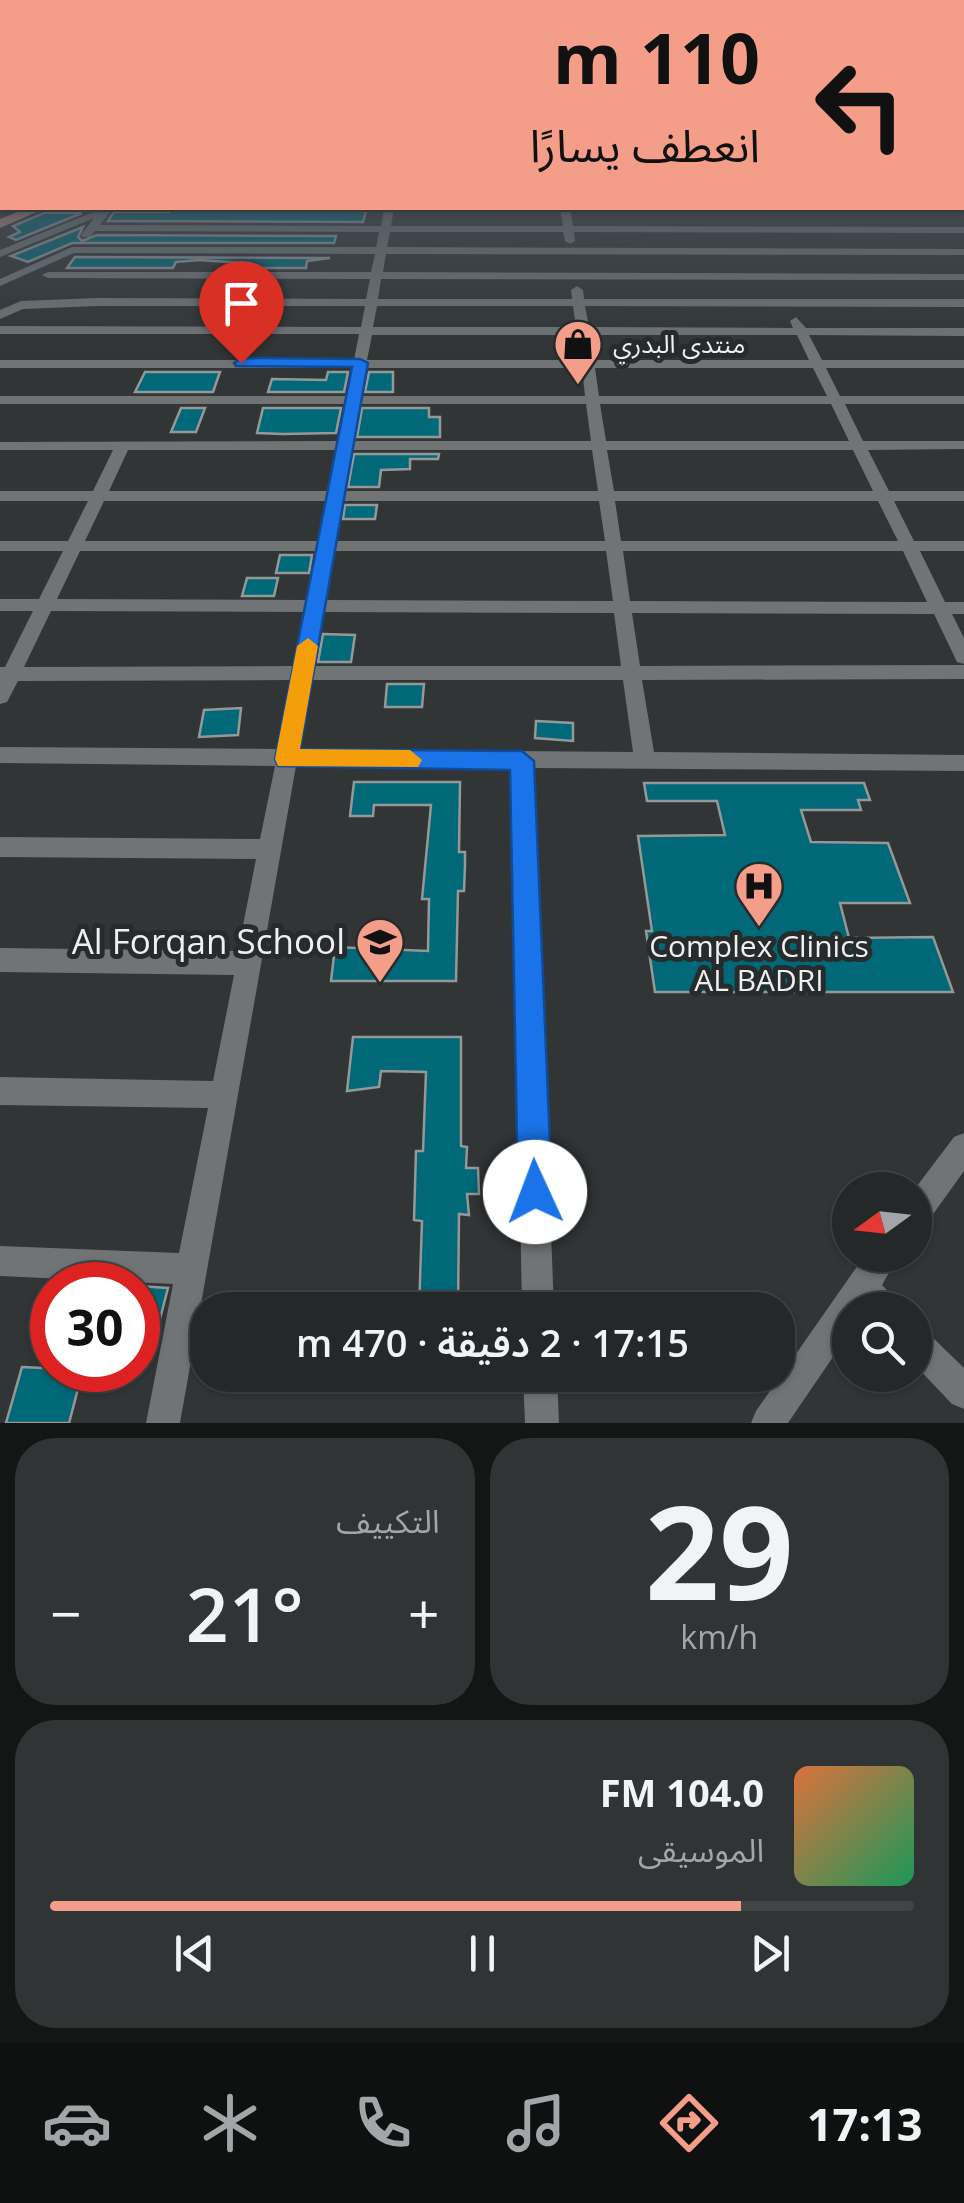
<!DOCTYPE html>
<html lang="ar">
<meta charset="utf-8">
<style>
:root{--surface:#252828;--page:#313434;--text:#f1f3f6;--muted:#a3a6a8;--line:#424445;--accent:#f49e8a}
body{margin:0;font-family:"Open Sans","Noto Sans Arabic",sans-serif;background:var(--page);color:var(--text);direction:rtl;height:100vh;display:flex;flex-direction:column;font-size:38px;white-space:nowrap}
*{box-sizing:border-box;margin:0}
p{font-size:32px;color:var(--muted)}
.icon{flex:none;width:55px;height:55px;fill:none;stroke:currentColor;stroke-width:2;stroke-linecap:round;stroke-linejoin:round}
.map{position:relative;height:1423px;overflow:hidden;direction:ltr}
.details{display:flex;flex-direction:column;gap:15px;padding:15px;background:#141616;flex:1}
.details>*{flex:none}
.banner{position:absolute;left:0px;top:0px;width:965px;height:210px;box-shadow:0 2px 8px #0004,0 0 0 2px var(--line);direction:rtl;background:#f49e8a;color:#111;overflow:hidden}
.needle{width:65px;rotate:255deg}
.buttons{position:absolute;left:832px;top:1172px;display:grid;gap:20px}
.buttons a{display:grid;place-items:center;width:100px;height:100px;border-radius:50%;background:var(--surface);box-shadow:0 2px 8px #0004,0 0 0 2px var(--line);font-size:50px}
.speed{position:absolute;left:30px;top:1262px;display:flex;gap:20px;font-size:50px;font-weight:700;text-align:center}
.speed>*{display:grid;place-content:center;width:130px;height:130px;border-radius:50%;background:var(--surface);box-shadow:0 2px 8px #0004,0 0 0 2px var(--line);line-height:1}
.speed .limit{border:15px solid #d22;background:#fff;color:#111}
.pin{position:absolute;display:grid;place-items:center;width:85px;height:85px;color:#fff;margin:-102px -42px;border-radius:50% 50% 50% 0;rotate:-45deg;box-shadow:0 0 10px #0007}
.pin .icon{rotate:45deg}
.me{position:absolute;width:110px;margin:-55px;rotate:358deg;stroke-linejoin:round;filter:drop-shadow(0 0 8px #0008)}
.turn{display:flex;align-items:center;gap:35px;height:210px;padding:0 40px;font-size:45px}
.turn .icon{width:130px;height:130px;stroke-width:2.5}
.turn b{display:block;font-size:70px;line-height:85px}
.big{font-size:75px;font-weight:600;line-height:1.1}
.details .tile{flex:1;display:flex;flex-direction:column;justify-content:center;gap:15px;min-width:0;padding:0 35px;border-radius:40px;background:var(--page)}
.details .dial{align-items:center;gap:0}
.dial b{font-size:130px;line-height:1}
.song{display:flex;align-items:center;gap:30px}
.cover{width:120px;height:120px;border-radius:15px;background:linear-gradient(135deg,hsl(20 70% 55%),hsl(150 70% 35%))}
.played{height:10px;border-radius:5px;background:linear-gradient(90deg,var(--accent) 80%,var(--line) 80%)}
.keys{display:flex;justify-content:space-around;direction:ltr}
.heat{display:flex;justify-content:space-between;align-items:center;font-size:55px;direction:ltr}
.details .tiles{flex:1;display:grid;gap:15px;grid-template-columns:1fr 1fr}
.tile:last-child{grid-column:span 2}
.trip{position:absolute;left:190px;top:1292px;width:605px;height:100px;border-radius:40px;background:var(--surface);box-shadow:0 2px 8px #0004,0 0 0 2px var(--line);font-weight:600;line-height:100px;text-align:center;direction:rtl}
.menu{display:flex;height:160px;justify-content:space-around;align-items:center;background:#0f1010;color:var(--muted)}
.menu .icon{width:70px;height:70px}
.menu .selected{color:var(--accent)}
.menu b{font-size:45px;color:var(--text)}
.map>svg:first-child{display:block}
.building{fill:#006877;stroke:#949899;stroke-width:2.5}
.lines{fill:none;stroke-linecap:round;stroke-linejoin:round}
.minor{fill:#707475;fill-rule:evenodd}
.primary{fill:#bd8c81;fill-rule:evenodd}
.route{fill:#1a73e8;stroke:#114b97;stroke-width:2.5}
.slow{fill:#f59e0b}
.labels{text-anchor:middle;stroke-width:10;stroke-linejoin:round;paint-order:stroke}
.far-poi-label{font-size:25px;fill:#edeff0;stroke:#272b2b;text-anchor:start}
.poi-label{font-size:30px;fill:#edeff0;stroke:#272b2b}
.near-poi-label{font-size:35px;fill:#edeff0;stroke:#272b2b;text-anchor:end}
</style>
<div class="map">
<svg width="964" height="1423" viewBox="0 0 964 1423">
<rect width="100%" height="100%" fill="#313535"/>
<g class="building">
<polygon points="173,208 367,208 363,222 108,221 114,212 169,212"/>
<polygon points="44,213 82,213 16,240 9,237 20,232 13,226"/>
<polygon points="83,227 78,237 82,241 97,235 336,236 334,243 72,243 28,262 11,256"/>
<polygon points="75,257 330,258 307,261 306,268 240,268 242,263 199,260 176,262 173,268 67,268"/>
<polygon points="145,372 220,372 213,392 135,392"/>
<polygon points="328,372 348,372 344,392 268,392 272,379 326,380"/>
<polygon points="369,372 393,372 393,392 365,392"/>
<polygon points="181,408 205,408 196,432 171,432"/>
<polygon points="263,408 341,408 336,433 283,434 257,433"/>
<polygon points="362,408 429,408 429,417 440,417 440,437 357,437"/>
<polygon points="354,454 439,454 438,459 410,459 410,469 381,470 379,487 348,487"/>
<polygon points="345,505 377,505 375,519 343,519"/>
<polygon points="280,555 312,555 309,573 276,573"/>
<polygon points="247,578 278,578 274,596 242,596"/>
<polygon points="323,634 355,635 351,662 318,662"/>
<polygon points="387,684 424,684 422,707 385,707"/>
<polygon points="241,708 238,735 199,737 204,710"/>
<polygon points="536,721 573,723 573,741 535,738"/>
<polygon points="354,782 460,782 459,852 465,852 465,865 464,891 458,891 456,981 331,981 335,947 428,951 429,899 422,899 431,805 374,805 373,816 350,816"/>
<polygon points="644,783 864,783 870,800 858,800 861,810 801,810 811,842 888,843 910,903 840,903 849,938 933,937 953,992 655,992 646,931 652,931 638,836 725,835 717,801 647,801"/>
<polygon points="353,1037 461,1037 461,1146 467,1147 466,1168 478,1168 479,1194 467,1194 469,1215 459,1214 458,1310 419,1310 422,1221 414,1220 416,1151 423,1151 426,1072 381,1071 379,1087 347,1091"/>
<polygon points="138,1286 168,1288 154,1342 138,1340"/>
<polygon points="22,1367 83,1370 69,1423 6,1423"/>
</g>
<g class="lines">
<g class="minor">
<polygon points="962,172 964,173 964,179 962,178"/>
<polygon points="2,182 2,188 0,189 0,183"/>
<path d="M103,208H113L100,225L381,226L384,208H394L391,226H563L560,208H570L573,226L964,227V233L574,232L575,241L570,244L565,241L563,232H390L387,247L964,249V255L386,254L383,272L964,274V280L381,279L378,299H572L571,290L577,286L583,290L584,299H964V307L585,306L589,327L793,328L790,321L796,317L806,328H964V336L809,335L822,360H964V368H826L840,396H964V404H845L863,441H964V449L868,450L889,491H964V501H894L914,541H964V551H920L945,602H964V614H952L964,638V664L957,662L934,614L632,613L640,666L964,665V679L642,680L654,752L964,755V771L533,768L554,1310H522L512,768L296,766L180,1423H146L173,1284L0,1276V1246L179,1253L208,1108L0,1105V1077L213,1081L234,975L0,972V948L238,951L256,859L0,857V837L260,839L275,766L0,763V747L278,749L291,680L18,681L7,702L0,704V667H5L33,611H0V599H39L63,551H0V541H68L88,501H0V491H93L113,450H0V442L338,441L346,404H0V396H347L353,368H0V360H354L359,334H0V326L361,327L365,306H97L23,309L0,319V310L21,301L97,298L366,299L370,279L48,278L42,275L48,272H371L375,254L74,253L0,286V279L72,247H376L379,232L95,231L90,237H82L81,235L94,218L0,257V250ZM377,306H573L576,327H373ZM372,335H577L581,360H367ZM590,335H797L809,360H594ZM366,368H582L585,396H361ZM595,368H813L827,396H599ZM359,404H586L591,441H353ZM600,404H831L849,441H606ZM128,450H337L328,491H109ZM351,450H592L598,491H344ZM607,450H853L873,491H614ZM104,501H327L319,541H85ZM342,501H599L605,541H335ZM615,501H878L898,541H621ZM80,551H317L307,600L57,599ZM334,551H606L613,601L325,600ZM623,551H903L927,602L630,601ZM51,611L305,612L294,666L24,667ZM323,612L614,613L621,666H313ZM311,680H623L633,752L299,749Z"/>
<polygon points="964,1133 964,1171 926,1224 915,1228 914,1190 954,1137"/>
<polygon points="865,1255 899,1255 882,1285 895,1299 900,1310 850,1310 850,1332 788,1423 751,1423 756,1411"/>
<polygon points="915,1326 926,1331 964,1368 964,1409 952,1404 915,1365"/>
<polygon points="523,1375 557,1375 559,1423 525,1423"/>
</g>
<g class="primary">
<rect x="962" y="155" width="2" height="8"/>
<polygon points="28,208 46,208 0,228 0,219"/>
</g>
</g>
<linearGradient id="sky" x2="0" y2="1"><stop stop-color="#1b1d1d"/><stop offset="0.43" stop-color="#48515c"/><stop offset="1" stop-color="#48515c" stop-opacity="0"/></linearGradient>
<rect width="964" height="351" fill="url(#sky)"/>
<polygon class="route" points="241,358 360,359 368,363 300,749 522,751 534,761 552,1192 547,1204 535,1209 523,1204 518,1192 510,770 278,766 275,759 352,367 236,366 234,363"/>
<polygon class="slow" points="308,638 318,646 300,749 410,750 422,760 418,767 278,766 275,759 297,646"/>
<defs>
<g id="shop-pin" transform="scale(2.5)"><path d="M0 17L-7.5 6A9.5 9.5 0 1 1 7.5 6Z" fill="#f49e8a" stroke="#272b2b"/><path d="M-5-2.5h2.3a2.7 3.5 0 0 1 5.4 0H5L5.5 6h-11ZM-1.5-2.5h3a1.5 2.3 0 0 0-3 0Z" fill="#111"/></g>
<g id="hospital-pin" transform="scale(2.5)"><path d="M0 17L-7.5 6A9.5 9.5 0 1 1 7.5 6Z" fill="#f49e8a" stroke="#272b2b"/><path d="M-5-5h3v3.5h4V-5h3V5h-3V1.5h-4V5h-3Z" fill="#111"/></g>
<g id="school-pin" transform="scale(2.5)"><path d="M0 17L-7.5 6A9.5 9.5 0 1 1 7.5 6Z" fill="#f49e8a" stroke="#272b2b"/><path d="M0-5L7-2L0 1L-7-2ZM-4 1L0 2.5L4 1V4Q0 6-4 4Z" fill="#111"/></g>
</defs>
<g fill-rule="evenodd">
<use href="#shop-pin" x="578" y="344"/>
<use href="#hospital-pin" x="759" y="886"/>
<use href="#school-pin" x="380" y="942"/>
</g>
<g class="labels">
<g class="far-poi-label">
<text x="613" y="353">منتدى البدري</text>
</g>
<g class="poi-label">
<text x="759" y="957">Complex Clinics<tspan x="759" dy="34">AL BADRI</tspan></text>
</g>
<g class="near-poi-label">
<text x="345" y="954">Al Forqan School</text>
</g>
</g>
</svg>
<div class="buttons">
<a><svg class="needle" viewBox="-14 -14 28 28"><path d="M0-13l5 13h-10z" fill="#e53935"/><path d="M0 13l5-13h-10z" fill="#a3a6a8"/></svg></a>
<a><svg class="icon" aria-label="search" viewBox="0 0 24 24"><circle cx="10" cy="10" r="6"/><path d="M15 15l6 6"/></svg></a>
</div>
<div class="speed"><div class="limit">30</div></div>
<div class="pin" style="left:241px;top:363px;background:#d93025"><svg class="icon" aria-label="arrive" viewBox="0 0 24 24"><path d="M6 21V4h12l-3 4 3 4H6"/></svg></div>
<svg class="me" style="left:535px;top:1192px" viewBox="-20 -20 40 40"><circle r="19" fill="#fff"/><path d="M0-13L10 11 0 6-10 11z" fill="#1a73e8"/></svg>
<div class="trip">17:15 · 2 دقيقة · 470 m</div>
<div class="banner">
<div class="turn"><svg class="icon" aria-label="left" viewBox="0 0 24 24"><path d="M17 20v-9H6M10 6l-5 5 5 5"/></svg><div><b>110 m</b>انعطف يسارًا</div></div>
</div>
</div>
<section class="details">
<div class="tiles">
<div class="tile dial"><b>29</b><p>km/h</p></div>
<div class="tile"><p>التكييف</p>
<div class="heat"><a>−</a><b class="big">21°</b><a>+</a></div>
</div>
<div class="tile">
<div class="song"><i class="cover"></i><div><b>104.0 FM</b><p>الموسيقى</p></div></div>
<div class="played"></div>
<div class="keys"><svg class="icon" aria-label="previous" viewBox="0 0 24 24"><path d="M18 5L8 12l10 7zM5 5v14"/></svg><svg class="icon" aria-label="pause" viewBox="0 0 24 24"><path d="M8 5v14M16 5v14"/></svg><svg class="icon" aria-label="next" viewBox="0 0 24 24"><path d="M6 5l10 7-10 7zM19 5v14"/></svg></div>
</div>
</div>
</section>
<nav class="menu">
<b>17:13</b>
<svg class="icon selected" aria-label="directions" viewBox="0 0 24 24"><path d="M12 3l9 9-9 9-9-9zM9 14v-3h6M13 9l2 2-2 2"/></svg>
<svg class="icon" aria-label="music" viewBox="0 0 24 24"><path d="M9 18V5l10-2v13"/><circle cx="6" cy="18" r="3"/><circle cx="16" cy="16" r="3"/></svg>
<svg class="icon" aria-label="phone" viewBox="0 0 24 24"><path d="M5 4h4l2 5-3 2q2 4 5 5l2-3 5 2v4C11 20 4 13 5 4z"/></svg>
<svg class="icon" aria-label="climate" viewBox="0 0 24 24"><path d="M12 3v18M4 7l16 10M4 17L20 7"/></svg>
<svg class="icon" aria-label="car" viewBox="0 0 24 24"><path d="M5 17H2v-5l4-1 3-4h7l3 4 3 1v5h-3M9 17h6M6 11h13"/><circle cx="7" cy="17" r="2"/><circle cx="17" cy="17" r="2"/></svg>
</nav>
